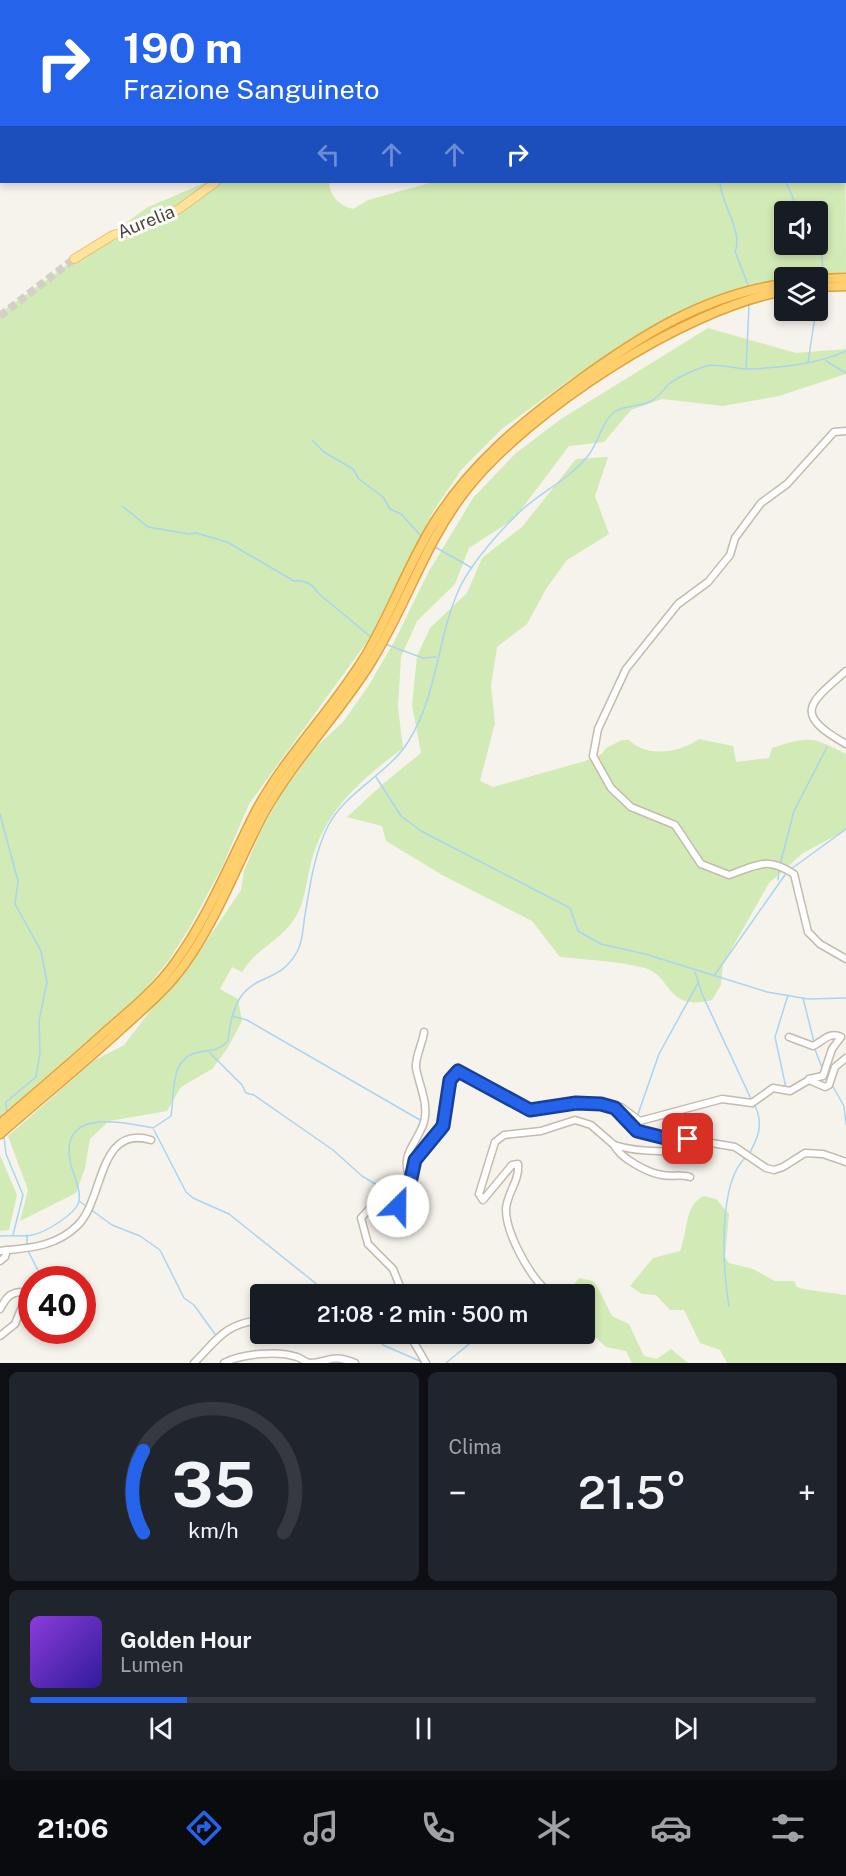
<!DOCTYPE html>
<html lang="it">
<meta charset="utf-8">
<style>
:root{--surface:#171b24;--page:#20242c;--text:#f1f3f6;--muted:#9ea1a6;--line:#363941;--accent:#2563eb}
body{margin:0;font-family:"Public Sans",sans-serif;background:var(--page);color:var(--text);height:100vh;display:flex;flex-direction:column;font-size:22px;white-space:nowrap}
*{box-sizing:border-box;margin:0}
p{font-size:20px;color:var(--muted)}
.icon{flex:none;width:33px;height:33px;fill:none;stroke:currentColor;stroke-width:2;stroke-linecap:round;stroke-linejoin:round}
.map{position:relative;height:1363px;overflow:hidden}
.sheet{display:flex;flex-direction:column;gap:9px;padding:9px;background:#0d0f14;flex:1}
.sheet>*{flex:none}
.top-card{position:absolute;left:0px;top:0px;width:846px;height:183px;box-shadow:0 3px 9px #0003;background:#2563eb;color:#fff;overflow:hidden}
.fabs{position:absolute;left:774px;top:201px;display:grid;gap:12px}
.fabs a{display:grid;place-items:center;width:54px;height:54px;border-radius:6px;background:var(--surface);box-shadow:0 3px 9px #0003;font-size:30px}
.speed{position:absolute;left:18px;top:1266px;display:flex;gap:12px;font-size:30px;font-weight:700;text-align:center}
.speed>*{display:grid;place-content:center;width:78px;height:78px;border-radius:50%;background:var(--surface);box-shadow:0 3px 9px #0003;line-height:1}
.speed .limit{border:9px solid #d22;background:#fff;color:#111}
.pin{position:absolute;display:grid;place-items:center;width:51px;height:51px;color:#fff;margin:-26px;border-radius:12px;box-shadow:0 3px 9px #0006}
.me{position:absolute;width:66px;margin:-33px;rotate:23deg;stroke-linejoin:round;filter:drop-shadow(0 0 4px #0008)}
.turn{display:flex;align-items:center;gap:21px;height:126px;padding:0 24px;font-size:27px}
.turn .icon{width:78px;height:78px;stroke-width:2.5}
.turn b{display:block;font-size:42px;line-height:51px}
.lanes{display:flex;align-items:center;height:57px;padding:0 24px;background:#0003;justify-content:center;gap:30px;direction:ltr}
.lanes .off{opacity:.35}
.big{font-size:45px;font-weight:600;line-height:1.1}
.sheet .card{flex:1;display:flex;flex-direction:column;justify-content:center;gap:9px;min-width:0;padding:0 21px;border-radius:9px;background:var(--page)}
.sheet .dial{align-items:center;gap:0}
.dial svg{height:156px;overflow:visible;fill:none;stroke:var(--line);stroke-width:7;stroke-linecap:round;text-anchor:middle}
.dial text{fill:var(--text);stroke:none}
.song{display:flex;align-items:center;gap:18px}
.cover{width:72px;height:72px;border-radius:9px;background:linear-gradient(135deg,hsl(270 70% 55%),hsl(250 70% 35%))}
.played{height:6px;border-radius:3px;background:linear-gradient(90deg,var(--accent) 20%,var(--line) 20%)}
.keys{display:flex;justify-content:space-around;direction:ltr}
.heat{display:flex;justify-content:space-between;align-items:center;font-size:33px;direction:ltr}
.sheet .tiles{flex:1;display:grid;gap:9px;grid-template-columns:1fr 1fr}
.card:last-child{grid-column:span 2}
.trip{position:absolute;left:250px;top:1284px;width:345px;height:60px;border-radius:6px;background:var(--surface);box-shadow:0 3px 9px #0003;font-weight:600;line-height:60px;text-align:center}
.tabs{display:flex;height:96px;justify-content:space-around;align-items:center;background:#090b0e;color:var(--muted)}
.tabs .icon{width:42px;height:42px}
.tabs .on{color:var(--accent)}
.tabs b{font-size:27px;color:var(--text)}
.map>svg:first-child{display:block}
.green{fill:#d2eab5;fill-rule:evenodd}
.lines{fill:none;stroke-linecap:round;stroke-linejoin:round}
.stream{stroke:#a9d4f2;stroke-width:1.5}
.major-tunnel{stroke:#d4d0c8;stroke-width:8;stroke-dasharray:8 4;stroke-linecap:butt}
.minor-casing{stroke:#c2bbae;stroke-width:9}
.major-casing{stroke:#e6c16a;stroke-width:10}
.highway-casing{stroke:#e0a43c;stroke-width:11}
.minor{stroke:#fff;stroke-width:6}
.major{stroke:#ffe39c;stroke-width:8}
.highway{stroke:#ffcf6e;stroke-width:8}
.route-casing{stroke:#184099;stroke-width:15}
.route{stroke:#2563eb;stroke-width:10}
.labels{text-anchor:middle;stroke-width:6;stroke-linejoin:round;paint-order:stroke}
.street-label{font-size:18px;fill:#4b4439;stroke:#fff}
</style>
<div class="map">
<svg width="846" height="1363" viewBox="0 0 846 1363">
<rect width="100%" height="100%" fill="#f6f3ec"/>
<g class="green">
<path d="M845,101L846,273L784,278V280L742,288L663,321L572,378L503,428L462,469L434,510L369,639L249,804L222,867L190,927L169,960L143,992L0,1117V313L148,207L207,182H329C330,196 339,206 353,209L368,200L433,182H844ZM784,212H818V244H784Z"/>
<path d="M708,328L796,353L846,349V374L779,396L723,406L662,399L631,410L604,442L569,446L514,519L469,548L455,584L417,621L401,657L398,707L403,748C362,779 327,808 312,859C306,880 306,903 293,921C278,942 257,948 242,972L232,967L220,989L238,999L242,1021L227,1049L212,1069L181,1087L167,1111L109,1121L90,1139L85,1168L76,1193L20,1221L28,1190L8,1136L95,1060L124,1045L150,1011L183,976L241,890L244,871L260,833L283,791L317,746L343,722L369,685L394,642L429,571L473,498L516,453L561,419Z"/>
<path d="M608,457L595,496L609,534L567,560L546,589L527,624L497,647L491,686L495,723L480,781L493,787L585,761L602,754L606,748L622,740H629C647,758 679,753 699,739L733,746L736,762L769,758L772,748C808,736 813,736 846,754V830L803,853L769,883L723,964L721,985L712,1000C666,1012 672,976 645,968C618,961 588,960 560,957L532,921L444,876L386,841L382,826L347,817L384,783L421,753L412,705L417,656L430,628L467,593L482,558L522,527L576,459Z"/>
<polygon points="0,1155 17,1195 9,1230 0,1231"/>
<path d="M704,1196L716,1199L729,1214L725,1257L729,1263L753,1269L775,1281H794L797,1287L803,1289L846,1295V1363H727L720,1350L700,1343L684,1310H670L656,1295L642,1294L630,1286L653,1258L680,1251C688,1233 684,1204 704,1196Z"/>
<polygon points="579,1278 593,1281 597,1286 612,1316 629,1324 644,1356 657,1359 671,1349 688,1363 632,1363 626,1351 606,1347 585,1327 585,1294 574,1294 575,1283"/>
</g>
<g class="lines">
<g class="stream">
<path d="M720,182C720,201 744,234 735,251L749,288"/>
<polyline points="786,182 799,212"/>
<polyline points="818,241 821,248 823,271"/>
<polyline points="826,361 846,373"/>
<polyline points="808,362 816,310"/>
<polyline points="746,369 749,305"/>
<polyline points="312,440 324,452 353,469 359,479 383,497 390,509 401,514 422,537"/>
<path d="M122,506L148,527L189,534L196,533L227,542L294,581C304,580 313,584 318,593L372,638"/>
<polyline points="435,547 472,568"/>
<polyline points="385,644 423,658 436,657"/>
<polyline points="376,777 401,816 421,831 570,908 578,931 601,944 645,954 767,992 808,999 846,998"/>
<polyline points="0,814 18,881 15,904 41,951 47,982 39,1021 40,1053 36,1077 6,1102 7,1114"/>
<polyline points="780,865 794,811 827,747"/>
<polyline points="791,869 846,829"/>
<polyline points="778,880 779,870"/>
<polyline points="695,972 702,994 752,1101"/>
<polyline points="714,976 787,872"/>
<polyline points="803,998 814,1042"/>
<polyline points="232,1016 247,1020 420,1120"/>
<polyline points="814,1047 823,1070"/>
<polyline points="210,1053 242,1085 246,1093 254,1095 333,1150 362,1176 402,1200"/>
<polyline points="832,1085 844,1106 846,1124"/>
<polyline points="786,1088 775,1037 788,995"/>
<polyline points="0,1117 7,1112"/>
<polyline points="637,1117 659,1054 698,983"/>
<polyline points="154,1130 186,1192 193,1198 229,1214 329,1294"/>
<polyline points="4,1137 6,1154 23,1195 13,1235"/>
<path d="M749,1154C758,1138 764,1124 755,1106"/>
<polyline points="79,1201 86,1206"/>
<polyline points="90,1209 112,1225 140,1236 160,1250 184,1298 194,1305 217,1337"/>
<path d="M0,1236C10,1235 22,1237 32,1235C45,1233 77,1213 79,1201C81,1189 74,1176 71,1165C57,1107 121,1122 153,1128L171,1116C175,1092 169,1058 199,1052C212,1050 218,1051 228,1041C236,961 275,995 298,950C303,940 303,926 305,915C310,886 314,854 328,826C345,792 388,774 408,742C438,695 437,637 460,587C472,562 503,527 524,508C545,490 570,478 587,457C598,445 601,423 613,413C624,404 639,408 651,401C659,397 663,390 669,384C678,377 696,369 706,366C718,363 734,369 747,369C779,368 817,365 846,351"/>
<polyline points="27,1244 27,1235"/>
<polyline points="27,1249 43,1280"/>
<path d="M729,1306C723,1270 717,1183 746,1157"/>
<polyline points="372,1334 383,1345 422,1362"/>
<polyline points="446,1363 481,1334"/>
</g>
<polyline class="major-tunnel" points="0,316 74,259"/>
<g class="minor-casing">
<g id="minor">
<polyline points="438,2 441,0"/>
<polyline points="844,77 846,77"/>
<path d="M846,431L834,432L787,484L761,503L735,538L730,555L708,582L678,604L626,669L598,729L593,756L611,788L631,807L675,825L701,864L729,875C759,865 766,856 794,874L808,932L820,944L846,959"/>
<path d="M846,671C808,704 793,714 846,744"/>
<path d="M789,1037L813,1046C823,1041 830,1031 841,1037L832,1049L823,1076L809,1079"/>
<polyline points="615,1108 621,1107 640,1121 722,1099 752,1103 773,1088 790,1091 809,1080 825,1087 829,1085 835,1067 846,1058"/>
<path d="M614,1145C636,1152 683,1155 703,1143"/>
<path d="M410,1177C399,1155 418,1142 424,1122C429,1104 419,1085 416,1068C415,1056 423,1043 424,1032"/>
<path d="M0,1251C29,1248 56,1247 78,1225C104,1199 98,1124 151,1140"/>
<polyline points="0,1261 5,1257 7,1250"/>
<path d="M546,1290C529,1275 506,1233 506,1210C506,1194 520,1181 518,1164L512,1165L483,1200L479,1194L495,1142L504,1135L541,1131L575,1120L591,1125L614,1145C620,1158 648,1173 662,1175C672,1177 680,1174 690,1177"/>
<polyline points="403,1294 393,1269 368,1244 361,1218 372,1206 393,1209 404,1202 415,1160 443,1126 449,1080 458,1071 530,1110 589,1102 608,1105 622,1114 637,1131 669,1139 688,1139 735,1147 766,1168 774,1170 783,1167 805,1153 823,1154 846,1162"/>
<path d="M0,1309C7,1296 11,1291 26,1292L30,1299L21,1309L15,1324L0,1336"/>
<polyline points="409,1334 426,1363"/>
<path d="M194,1363C217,1340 224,1324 260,1320"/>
<path d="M224,1363C241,1354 278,1350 297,1357C301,1358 305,1362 309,1363C328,1363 331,1353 355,1363"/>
</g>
</g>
<g class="major-casing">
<g id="major">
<polyline points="414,2 417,0"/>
<polyline points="74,259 113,235 133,230 179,209 216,182"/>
</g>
</g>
<g class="highway-casing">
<g id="highway">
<polyline points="818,279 846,278"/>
<polyline points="818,287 846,286"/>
<path d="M0,1124C34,1094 69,1065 103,1034C128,1012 155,991 175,963C209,916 230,862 256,811C286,755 333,710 366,655C391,613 408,565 434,523C471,464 522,422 577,382C640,336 706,294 784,284"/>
<path d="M0,1134C40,1099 82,1065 121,1029C143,1009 167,989 184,965C218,918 237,863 264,813C294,759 339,714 371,662C406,606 425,542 466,490C529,410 684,309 784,291"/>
</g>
</g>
<use href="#minor" class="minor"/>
<use href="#major" class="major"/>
<use href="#highway" class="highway"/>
</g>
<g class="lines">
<g class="route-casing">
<polyline id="route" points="398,1206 407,1197 415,1160 443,1126 450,1080 458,1071 530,1110 576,1103 601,1104 615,1108 637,1131 669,1139 688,1139"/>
</g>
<use href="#route" class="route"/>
</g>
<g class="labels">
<g class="street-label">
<text transform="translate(146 222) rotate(-22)" y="6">Aurelia</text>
</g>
</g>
</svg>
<div class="fabs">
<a><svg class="icon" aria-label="sound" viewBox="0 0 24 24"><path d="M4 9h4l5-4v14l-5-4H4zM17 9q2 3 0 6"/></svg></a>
<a><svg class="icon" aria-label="layers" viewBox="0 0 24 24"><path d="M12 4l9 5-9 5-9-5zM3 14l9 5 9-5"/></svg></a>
</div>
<div class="speed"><div class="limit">40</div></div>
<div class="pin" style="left:688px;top:1139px;background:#d93025"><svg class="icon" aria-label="arrive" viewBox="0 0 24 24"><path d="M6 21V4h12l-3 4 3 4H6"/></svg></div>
<svg class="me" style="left:398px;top:1206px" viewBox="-20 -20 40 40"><circle r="19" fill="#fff"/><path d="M0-13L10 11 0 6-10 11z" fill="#2563eb"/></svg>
<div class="trip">21:08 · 2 min · 500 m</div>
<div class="top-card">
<div class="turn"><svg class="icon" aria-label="right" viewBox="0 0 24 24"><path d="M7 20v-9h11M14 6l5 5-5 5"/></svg><div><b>190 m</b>Frazione Sanguineto</div></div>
<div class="lanes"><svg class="icon off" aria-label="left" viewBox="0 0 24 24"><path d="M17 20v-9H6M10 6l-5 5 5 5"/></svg><svg class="icon off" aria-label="ahead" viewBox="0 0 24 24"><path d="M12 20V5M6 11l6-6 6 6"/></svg><svg class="icon off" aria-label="ahead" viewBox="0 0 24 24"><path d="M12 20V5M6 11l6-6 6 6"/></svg><svg class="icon" aria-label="right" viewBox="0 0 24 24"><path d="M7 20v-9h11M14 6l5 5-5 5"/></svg></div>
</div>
</div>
<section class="sheet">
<div class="tiles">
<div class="card dial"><svg viewBox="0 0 100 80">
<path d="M14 69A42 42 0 1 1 86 69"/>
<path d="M14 69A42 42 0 0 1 14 27" stroke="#2563eb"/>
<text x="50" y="56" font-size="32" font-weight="700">35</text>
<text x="50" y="72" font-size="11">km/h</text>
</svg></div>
<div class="card"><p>Clima</p>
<div class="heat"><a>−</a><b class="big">21.5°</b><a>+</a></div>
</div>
<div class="card">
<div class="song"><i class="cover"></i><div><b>Golden Hour</b><p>Lumen</p></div></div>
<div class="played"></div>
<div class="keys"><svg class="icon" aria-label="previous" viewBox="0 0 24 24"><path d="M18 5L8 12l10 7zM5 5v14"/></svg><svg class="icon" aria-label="pause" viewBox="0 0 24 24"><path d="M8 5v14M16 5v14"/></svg><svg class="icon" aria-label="next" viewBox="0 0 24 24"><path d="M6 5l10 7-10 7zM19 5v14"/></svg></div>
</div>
</div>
</section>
<nav class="tabs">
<b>21:06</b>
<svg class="icon on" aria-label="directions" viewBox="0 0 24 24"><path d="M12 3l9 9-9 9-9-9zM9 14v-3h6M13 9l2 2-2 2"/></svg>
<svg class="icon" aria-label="music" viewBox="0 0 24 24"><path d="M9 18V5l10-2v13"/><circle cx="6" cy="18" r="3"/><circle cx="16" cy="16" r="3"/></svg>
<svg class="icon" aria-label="phone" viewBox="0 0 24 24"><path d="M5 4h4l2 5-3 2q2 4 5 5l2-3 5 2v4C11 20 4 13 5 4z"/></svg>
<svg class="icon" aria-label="climate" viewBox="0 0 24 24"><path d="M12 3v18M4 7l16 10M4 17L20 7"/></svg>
<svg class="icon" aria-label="car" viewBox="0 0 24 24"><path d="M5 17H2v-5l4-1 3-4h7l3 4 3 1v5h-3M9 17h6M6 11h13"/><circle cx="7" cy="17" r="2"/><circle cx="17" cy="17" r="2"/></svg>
<svg class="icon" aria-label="filters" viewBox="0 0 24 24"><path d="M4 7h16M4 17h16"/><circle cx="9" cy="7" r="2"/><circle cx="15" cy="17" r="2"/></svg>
</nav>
